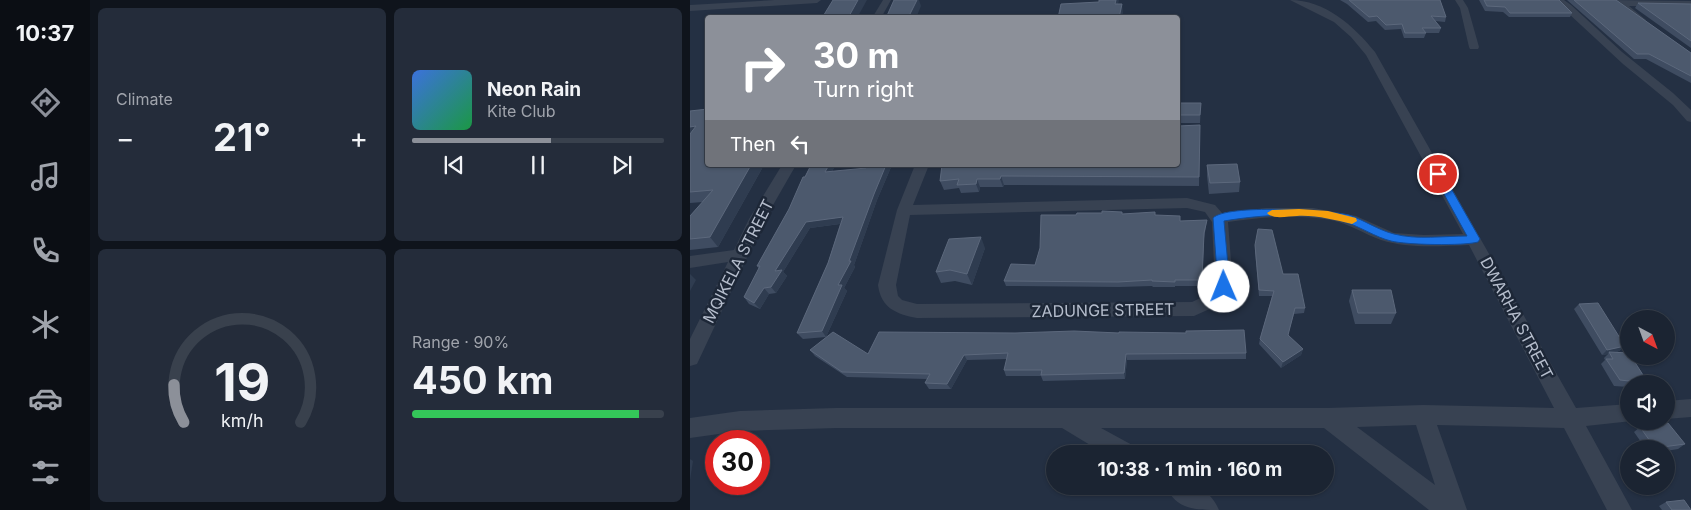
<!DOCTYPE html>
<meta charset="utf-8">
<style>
:root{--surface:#1b2432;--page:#242c3a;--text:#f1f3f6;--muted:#a0a4ac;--line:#39414d;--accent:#8c9099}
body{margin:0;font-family:Inter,sans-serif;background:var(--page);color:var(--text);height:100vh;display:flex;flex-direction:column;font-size:19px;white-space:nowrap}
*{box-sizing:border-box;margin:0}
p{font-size:16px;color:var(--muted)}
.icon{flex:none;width:28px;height:28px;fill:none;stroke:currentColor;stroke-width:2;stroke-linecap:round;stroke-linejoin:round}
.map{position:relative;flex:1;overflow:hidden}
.panel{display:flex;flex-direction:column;gap:8px;padding:8px;background:#0f141c;width:600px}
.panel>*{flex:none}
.hud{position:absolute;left:15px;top:15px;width:475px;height:152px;border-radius:5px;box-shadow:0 1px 4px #0004,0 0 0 1px var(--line);background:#8c9099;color:#fff;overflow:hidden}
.needle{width:32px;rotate:139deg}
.fabs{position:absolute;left:930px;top:310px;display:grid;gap:10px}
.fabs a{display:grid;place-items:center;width:55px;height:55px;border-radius:50%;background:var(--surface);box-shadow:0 1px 4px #0004,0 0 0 1px var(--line);font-size:25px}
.speed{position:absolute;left:15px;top:430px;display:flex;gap:10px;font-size:25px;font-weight:700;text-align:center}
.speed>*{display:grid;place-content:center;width:65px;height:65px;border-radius:50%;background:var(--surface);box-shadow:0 1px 4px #0004,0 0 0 1px var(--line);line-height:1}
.speed .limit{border:8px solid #d22;background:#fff;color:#111}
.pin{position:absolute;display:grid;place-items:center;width:42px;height:42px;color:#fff;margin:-21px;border:2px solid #fff;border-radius:50%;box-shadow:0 1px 5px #0007}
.me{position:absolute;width:55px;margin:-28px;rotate:359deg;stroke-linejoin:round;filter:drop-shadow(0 0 4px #0008)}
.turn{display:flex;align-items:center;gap:18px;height:105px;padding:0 25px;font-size:22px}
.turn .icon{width:65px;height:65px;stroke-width:2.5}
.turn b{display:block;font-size:35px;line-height:42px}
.then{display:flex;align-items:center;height:48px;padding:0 25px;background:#0003;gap:10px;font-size:19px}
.big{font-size:38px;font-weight:700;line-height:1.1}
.panel .tile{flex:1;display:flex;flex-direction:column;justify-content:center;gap:8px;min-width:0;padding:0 18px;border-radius:8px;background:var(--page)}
.panel .dial{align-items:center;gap:0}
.dial svg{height:130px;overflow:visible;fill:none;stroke:var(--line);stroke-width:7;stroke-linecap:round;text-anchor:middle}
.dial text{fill:var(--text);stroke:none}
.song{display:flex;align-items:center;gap:15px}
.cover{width:60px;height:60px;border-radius:8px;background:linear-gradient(135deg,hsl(220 70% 55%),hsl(140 70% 35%))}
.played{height:5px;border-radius:2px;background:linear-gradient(90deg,var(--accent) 55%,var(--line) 55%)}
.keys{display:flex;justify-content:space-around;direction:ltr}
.heat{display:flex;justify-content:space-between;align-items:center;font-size:28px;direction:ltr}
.charge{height:8px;border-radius:4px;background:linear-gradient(90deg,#34c759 90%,var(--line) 0)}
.panel .tiles{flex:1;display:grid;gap:8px;grid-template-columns:repeat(2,1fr)}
.trip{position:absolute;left:356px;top:445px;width:288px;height:50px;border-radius:25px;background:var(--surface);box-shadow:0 1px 4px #0004,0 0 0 1px var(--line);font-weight:700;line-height:50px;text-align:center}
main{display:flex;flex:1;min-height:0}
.menu{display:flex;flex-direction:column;width:90px;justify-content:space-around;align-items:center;background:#0b0e14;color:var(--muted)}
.menu .icon{width:35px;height:35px}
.menu .on{color:var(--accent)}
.menu b{font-size:22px;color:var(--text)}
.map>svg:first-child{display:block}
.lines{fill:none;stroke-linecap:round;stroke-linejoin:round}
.minor{fill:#384252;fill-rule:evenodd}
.wall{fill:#3f4c61}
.shaded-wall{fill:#2f3c50}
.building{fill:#4c596d;stroke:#5c687c}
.route{fill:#1a73e8;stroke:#114b97}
.slow{fill:#f59e0b}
.labels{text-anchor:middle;stroke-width:5;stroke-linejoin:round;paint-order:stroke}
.street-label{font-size:16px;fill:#b5bdcc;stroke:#1d2737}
</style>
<main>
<nav class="menu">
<b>10:37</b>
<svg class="icon on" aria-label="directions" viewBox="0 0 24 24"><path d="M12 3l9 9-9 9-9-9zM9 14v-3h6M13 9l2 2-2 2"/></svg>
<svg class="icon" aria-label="music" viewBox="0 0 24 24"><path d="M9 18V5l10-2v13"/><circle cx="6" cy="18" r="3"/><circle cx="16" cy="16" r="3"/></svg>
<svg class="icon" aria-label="phone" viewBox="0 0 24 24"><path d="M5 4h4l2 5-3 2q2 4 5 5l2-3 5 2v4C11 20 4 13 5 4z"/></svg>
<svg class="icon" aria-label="climate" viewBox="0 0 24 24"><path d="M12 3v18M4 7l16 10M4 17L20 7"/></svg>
<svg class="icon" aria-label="car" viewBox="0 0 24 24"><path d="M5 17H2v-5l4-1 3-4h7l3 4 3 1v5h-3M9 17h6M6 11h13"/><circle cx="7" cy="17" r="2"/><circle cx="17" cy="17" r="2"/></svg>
<svg class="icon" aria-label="filters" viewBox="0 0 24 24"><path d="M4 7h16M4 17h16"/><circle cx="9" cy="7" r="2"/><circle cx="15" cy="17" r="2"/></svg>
</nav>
<section class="panel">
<div class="tiles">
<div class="tile"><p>Climate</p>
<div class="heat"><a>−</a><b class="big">21°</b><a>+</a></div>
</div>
<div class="tile">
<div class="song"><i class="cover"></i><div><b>Neon Rain</b><p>Kite Club</p></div></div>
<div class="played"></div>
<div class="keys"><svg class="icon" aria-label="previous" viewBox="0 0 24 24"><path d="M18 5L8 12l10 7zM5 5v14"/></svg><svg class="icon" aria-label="pause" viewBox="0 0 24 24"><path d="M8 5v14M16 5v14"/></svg><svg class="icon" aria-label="next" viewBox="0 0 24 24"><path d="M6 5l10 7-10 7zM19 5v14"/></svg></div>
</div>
<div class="tile dial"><svg viewBox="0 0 100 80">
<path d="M14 69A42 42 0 1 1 86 69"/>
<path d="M14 69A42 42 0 0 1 8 46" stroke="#8c9099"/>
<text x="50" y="56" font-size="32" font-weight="700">19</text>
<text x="50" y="72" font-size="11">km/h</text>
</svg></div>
<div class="tile"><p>Range · 90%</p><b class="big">450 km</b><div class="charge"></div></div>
</div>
</section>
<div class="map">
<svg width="1001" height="510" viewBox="0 0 1001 510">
<rect width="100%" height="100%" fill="#243043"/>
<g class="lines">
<g class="minor">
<polygon points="85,0 131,0 127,3 0,11 0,5"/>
<polygon points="193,0 201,0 191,18 182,18"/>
<path d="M600,0C635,0 664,26 685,52L886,408L939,404V421H942L896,426L942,510H917L874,428L747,425L777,510H739L634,428H411L444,446L447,454H415L372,428H146L50,431L0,438V418L50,411L146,408H638L733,405L864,408L779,245C750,246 719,249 691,240C674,234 660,224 641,220C607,214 572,217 538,222L543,287L533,303L504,316L227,318C206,314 191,308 188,285L207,210L225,165H239L223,205L497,198L525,205L532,213L576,208H623L666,216L704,233L734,235L773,234L676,55L661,37L644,22ZM497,208L515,212L522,222L525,286L521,293L502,302L227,304L212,300L208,296L206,285L220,215ZM726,425L745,485L667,427Z"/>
<polygon points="765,0 773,0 778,8 789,47 788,49 780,49 779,47 770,8"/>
<polygon points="864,0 874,0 881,5 932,52 983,93 1001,110 1001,122 997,121 983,105 933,64"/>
<polygon points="921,0 1001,1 1001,7 939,6 956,20 951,23"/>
<polygon points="92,165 106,165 75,219 7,364 0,366 0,339 38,262 0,268 0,256 44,250 59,219"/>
<polygon points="1001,399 1001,417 976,419 976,401"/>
<path d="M476,486C499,486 518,484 529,510C506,510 486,510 476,486Z"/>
</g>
</g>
<g class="wall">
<polygon points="650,0 750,0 756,17 755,22 745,21 751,28 749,33 736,33 734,38 714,38 711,29 695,30 686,21 678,22 657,4"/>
<polygon points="789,0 869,0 882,13 880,17 819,17 813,12 795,11"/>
<polygon points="877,0 926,0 1001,53 1001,83 956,59 944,59"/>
<polygon points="948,3 1001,4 1001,48 945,8"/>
<polygon points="488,103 511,103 510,123 488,123 488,125"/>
<polygon points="0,111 74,165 28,247 0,250 0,216 13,202 0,203"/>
<polygon points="510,125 509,186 314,185 313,187 290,187 289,192 271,193 269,188 254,190 250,181 252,165 488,165 488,127"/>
<polygon points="121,165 145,165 142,172 176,168 178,165 202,165 187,200 164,265 165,267 154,288 157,291 136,337 113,339 107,333 138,263 150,224 120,228 93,272 97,276 86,293 79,294 70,309 59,304 54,297 69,269 67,266 99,209"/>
<polygon points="517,165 550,182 549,192 519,194 517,176"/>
<polygon points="432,214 465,215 490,221 517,220 516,226 514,239 512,286 485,286 485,287 463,287 462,286 429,287 316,286 314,281 345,265 386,215"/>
<polygon points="565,245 593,274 615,308 614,313 604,314 598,335 613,349 611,355 591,368 569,344 570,339 582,296 569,296 565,251"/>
<polygon points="295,248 282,285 265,281 251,283 246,272"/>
<polygon points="662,290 706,313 701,324 665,324 659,301"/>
<polygon points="889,304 935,346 929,351 923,353 958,383 957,384 939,384 939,387 924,386 911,364 915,360 914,358 918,354 912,355 884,309"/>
<polygon points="189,332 556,353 556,359 437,360 435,379 353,381 351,376 316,376 314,370 317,359 277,360 261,389 239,389 235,383 237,379 157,377 125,356 120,350 178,354"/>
<polygon points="950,427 995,444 988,449 976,451 976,449 956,449 944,432"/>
<polygon points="976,502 1001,510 972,510 969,506"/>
</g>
<g class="shaded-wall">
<polygon points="168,0 177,0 167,18 158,18"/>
<polygon points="226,0 229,0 231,6 226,18 218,18"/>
<polygon points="426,0 429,0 426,13 425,4"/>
<polygon points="432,4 433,13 432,18 429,18"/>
<polygon points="6,126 0,137 0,127"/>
<polygon points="61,165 74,165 28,247 20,237"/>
<polygon points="139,165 145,165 139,179 135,172"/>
<polygon points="196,165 202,165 187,200 164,265 165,267 154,288 157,291 136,337 132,331 148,285 159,261 184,194"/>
<polygon points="311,176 314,185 313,187 310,179"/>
<polygon points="287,179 290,187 289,192 286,184"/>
<polygon points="153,217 156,223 120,228 93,272 97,276 86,293 81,287 85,271 116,222"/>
<polygon points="291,237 295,248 282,285 277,274"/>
<polygon points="0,274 6,280 0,291"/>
<polygon points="74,288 79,294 70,309 64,303"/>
<polygon points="935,346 929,351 920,354 919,352 918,354 912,355 917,350"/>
<polygon points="613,349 611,355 591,368 593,362"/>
<polygon points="436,354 437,360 435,379 434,373"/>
<polygon points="274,355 277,360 261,389 257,384"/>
<polygon points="0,459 3,461 0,480"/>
</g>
<g class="building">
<polygon points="143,0 168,0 158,18 132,18"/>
<polygon points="204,0 227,0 218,18 196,18"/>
<polygon points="409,0 426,0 425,4 432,4 429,18 368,18 371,4 409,2"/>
<polygon points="659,0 750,0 756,17 741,16 751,28 732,28 736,33 715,33 712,24 696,25 687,16 679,17"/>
<polygon points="794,0 869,0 882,13 820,13 815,7 797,6"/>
<polygon points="884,0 926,0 1001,53 1001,76 959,54 947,54"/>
<polygon points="948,3 1001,4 1001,41"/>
<polygon points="488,31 488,37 490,37 488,69"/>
<polygon points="488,98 488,103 511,103 510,115 488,115 488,116"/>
<polygon points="18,109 18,165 61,165 20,237 0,239 0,216 23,190 0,192 0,134 6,126 0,127 0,111"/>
<polygon points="510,125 509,177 311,176 310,179 287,179 286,184 267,185 269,179 250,181 252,165 488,165 488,126"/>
<polygon points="547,164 550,182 520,183 517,165"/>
<polygon points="121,165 139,165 135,172 176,168 178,165 196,165 184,194 159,261 161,261 148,285 152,285 132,331 107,333 138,263 153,217 116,222 85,271 92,270 81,287 74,288 64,303 54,297 70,266 67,266 99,209 113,177 115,177"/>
<polygon points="412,211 432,212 432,214 465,212 465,215 490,216 490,221 517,220 514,233 512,280 485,280 485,282 462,281 462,280 428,282 314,281 321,264 345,265 350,248 351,215 386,215 387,213 412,213"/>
<polygon points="568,229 582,230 593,274 608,274 615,308 605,308 598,335 613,349 593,362 570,339 584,291 569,290 565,245"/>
<polygon points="291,237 277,274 260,270 246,272 259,239"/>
<polygon points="662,290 701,290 706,313 668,313"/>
<polygon points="908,303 935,346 917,350 889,304"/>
<polygon points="554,330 556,353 436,354 434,373 351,375 352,370 314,370 318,353 274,355 257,384 235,383 240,374 152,372 120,350 143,332 178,354 189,332 325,333 384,331 429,333 429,332 496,333 496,331"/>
<polygon points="919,352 939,353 939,356 941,356 958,383 930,380 916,359 923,359"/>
<polygon points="978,423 995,444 965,448 950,427"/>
<polygon points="994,500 1001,510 982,510 976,502"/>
</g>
<path class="route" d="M748,171L753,174L790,239L788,242C774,246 716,245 701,241C685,237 671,227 655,222C622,211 569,215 534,221L540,287L534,292L528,287L523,218C536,204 638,210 659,215C674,220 688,230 704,234C727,240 754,236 777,236L743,174Z"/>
<path class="slow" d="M609,209L638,211L666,218L667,221L662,224C644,220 626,215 607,216C598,216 583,220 577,213L582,210Z"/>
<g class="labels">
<g class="street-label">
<text transform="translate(48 261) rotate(-63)" y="6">MQIKELA STREET</text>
<text transform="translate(413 310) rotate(-1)" y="6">ZADUNGE STREET</text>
<text transform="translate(827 318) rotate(62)" y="6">DWARHA STREET</text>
</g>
</g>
</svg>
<div class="fabs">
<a><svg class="needle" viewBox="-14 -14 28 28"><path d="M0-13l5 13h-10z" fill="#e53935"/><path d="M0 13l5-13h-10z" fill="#a0a4ac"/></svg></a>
<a><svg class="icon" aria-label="sound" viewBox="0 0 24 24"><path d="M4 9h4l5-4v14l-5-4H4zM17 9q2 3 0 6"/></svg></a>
<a><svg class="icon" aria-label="layers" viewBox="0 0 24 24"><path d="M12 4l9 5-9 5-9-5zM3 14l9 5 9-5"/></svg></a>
</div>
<div class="speed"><div class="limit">30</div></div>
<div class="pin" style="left:748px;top:174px;background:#d93025"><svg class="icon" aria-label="arrive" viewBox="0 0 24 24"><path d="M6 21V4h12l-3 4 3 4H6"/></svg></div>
<svg class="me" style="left:534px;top:287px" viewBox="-20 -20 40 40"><circle r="19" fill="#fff"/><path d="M0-13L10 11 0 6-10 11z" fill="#1a73e8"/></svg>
<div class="trip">10:38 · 1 min · 160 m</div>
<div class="hud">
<div class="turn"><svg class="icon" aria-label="right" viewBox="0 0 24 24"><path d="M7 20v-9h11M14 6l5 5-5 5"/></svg><div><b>30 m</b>Turn right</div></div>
<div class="then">Then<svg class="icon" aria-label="left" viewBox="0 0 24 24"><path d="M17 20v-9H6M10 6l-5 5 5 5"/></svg></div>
</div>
</div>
</main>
